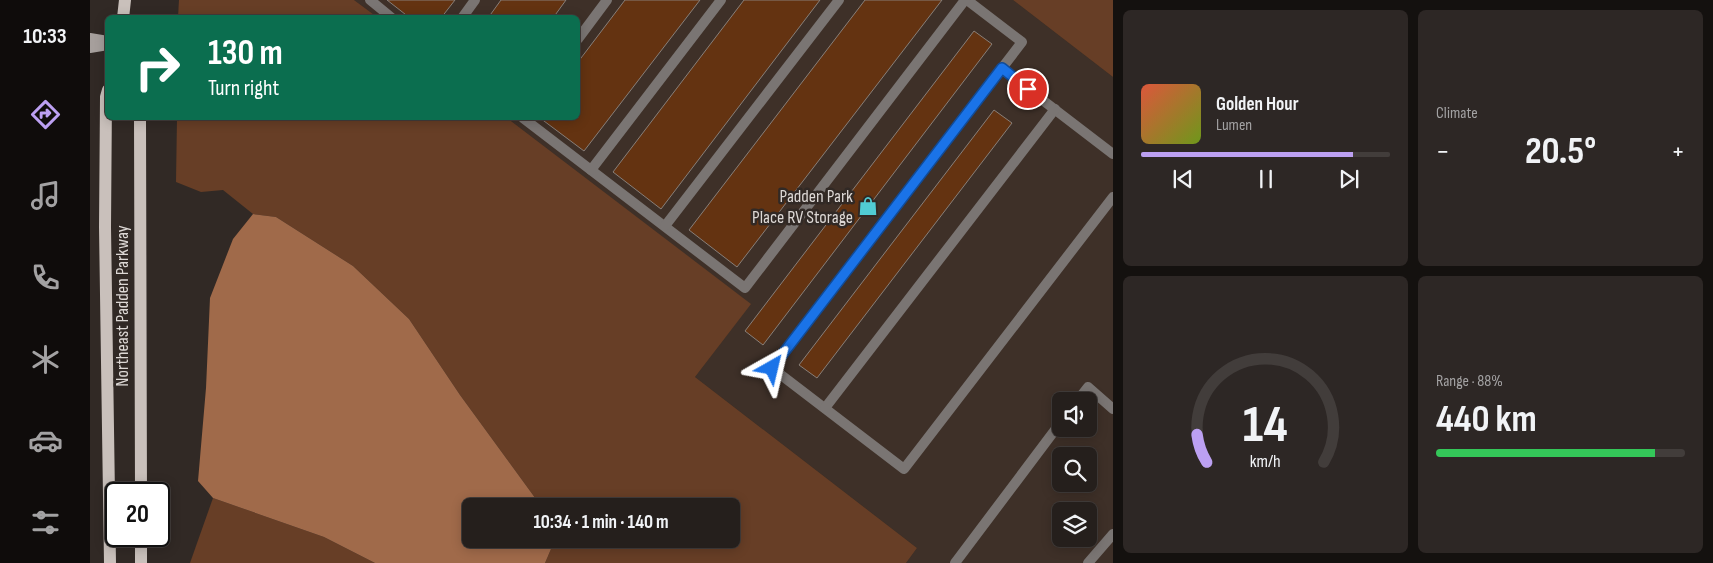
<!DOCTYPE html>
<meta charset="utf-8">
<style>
:root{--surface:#251f1c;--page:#2d2725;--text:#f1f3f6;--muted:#a3a2a3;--line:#423d3b;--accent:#bca0f2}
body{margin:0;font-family:"Sofia Sans Condensed",sans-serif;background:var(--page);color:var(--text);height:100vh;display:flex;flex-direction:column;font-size:19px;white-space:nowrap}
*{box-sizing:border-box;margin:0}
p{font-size:16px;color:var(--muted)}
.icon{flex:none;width:28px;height:28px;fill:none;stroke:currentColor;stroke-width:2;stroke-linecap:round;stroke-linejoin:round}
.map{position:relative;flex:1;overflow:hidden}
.side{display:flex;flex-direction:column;gap:10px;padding:10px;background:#14110f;width:600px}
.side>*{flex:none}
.guide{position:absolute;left:15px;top:15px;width:475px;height:105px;border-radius:8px;box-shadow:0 2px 12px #0003,0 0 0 1px var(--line);background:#0b6e4f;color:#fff;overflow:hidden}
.controls{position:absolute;left:962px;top:392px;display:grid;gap:10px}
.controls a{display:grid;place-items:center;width:45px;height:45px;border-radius:8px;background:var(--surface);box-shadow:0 2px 12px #0003,0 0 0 1px var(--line);font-size:25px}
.speed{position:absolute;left:15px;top:482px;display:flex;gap:10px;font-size:25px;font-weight:700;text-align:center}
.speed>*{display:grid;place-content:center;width:65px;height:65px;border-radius:50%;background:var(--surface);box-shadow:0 2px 12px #0003,0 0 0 1px var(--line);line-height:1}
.speed .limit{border:2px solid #111;border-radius:8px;background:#fff;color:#111}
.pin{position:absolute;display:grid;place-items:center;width:42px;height:42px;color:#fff;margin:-21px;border:2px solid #fff;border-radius:50%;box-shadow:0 1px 5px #0007}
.me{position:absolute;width:55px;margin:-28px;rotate:37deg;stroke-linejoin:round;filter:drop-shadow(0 0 4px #0008)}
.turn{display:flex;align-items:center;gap:18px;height:105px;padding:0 20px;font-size:22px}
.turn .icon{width:65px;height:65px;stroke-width:2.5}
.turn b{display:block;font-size:35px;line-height:42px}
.big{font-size:38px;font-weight:700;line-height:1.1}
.side .tile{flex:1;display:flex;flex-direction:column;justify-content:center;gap:8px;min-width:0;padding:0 18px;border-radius:8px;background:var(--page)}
.side .dial{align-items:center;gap:0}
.dial svg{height:130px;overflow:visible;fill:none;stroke:var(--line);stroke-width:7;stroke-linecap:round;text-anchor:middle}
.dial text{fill:var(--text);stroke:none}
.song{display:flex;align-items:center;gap:15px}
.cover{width:60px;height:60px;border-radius:8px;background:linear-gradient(135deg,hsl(10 70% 55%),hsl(80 70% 35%))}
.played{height:5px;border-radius:2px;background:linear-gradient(90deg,var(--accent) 85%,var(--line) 85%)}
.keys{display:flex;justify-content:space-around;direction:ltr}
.heat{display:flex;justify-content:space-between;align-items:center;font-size:28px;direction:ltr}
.charge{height:8px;border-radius:4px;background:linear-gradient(90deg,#34c759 88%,var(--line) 0)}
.side .tiles{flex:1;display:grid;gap:10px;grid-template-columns:repeat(2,1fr)}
.trip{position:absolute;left:372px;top:498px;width:278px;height:50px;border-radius:8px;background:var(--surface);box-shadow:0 2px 12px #0003,0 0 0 1px var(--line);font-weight:700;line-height:50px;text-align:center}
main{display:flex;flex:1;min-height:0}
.tabs{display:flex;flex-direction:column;width:90px;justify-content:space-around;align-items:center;background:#0f0c0b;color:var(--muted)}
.tabs .icon{width:35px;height:35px}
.tabs .on{color:var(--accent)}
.tabs b{font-size:22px;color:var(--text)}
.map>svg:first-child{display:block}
.built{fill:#3e3028;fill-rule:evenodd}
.green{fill:#673e26}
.water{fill:#a06a4a}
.building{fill:#643311;stroke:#887f79}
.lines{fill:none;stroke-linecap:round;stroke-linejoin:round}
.lane{stroke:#7a7573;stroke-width:10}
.secondary{stroke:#a69f9c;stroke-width:10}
.primary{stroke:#c9c0bb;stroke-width:12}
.route-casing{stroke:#114b97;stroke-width:12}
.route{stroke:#1a73e8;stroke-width:9}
.labels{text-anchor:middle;stroke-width:5;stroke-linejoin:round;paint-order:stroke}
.poi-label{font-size:18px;fill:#ddd8d5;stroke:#312925;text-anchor:end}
.street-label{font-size:18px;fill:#ddd8d5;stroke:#312925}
</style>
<main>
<nav class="tabs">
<b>10:33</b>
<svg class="icon on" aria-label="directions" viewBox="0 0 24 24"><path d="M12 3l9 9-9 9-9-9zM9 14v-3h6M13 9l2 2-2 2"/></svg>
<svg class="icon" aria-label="music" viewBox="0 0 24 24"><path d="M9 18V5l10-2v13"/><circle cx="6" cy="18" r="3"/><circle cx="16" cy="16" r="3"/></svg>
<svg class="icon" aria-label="phone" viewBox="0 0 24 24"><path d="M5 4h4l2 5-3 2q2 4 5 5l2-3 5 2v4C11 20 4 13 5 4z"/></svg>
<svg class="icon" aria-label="climate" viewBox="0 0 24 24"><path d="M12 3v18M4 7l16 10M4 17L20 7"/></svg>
<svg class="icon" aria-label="car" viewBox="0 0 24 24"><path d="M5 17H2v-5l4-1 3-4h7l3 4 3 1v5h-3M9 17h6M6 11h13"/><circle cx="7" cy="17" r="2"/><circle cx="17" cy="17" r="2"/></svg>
<svg class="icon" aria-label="filters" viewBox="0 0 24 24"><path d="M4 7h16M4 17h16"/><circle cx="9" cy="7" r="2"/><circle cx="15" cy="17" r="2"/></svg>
</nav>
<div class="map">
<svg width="1023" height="563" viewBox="0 0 1023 563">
<rect width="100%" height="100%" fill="#312925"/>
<path class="built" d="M264,0H923L1023,77V563H816L827,548L605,377L660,304L417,118H488V18L287,17ZM971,401H999V429H971ZM971,456H999V484H971ZM971,511H999V539H971Z"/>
<g class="green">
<polygon points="89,0 264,0 287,17 88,17"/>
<polygon points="923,0 1023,0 1023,77"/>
<polygon points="87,118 417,118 661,304 605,377 827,548 816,563 455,563 461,549 461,539 641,539 641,506 451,506 370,395 319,319 263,266 186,217 163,214 133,190 111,192 86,182"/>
<polygon points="123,498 234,537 285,563 100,563"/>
</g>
<polygon class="water" points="163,214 186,217 263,266 319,319 370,395 451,506 381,506 381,539 461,539 461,549 455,563 285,563 234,537 123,498 108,481 116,388 120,298 143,239"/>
<g class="building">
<polygon points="297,0 365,0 351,18 320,18"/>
<polygon points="411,0 476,0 463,18 398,18"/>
<polygon points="535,0 610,0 494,151 450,118 488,118 488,62"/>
<polygon points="654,0 730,0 571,209 523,172"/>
<polygon points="775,0 852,0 647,267 599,230"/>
<polygon points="884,31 902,44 673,345 655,331"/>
<polygon points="904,110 922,123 727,378 709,365"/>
</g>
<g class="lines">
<g class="lane">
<polyline points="280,0 302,18"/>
<polyline points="877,0 932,42 682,368 814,469 1023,197"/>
<polyline points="372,18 385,0"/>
<polyline points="488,39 517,0"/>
<polyline points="912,69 1023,154"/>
<polyline points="433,118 655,288 875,0"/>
<polyline points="501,170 631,0"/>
<polyline points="575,226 749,0"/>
<polyline points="987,401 998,387 1023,409"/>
<polyline points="735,408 965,109"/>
<polyline points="865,563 971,422"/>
<polyline points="998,563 1023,534"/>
</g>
<g class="secondary">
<polyline points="0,38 18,41"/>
<polyline points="0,48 18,45"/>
</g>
<g class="primary">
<polyline points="33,18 35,0"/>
<polyline points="18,90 16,97 15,227 20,563"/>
<polyline points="50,118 51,494"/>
<polyline points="51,536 51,563"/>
</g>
</g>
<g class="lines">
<g class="route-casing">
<polyline id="route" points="682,368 912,68 938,89"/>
</g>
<use href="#route" class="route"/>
</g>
<defs>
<g id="shop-bare" transform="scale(1.5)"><path d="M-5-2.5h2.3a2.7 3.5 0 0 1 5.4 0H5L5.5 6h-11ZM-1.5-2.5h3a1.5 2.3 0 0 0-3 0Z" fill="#51ccd4" stroke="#312925" stroke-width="2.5" paint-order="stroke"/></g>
</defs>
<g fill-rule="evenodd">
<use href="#shop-bare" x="778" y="206"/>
</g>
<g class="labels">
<g class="poi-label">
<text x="763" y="202">Padden Park<tspan x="763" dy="21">Place RV Storage</tspan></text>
</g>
<g class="street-label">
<text transform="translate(32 306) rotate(-90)" y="6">Northeast Padden Parkway</text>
</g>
</g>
</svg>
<div class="controls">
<a><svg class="icon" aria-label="sound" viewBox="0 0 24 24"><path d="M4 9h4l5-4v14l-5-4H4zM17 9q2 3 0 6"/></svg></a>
<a><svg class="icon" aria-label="search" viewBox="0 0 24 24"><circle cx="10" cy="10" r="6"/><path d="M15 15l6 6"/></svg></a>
<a><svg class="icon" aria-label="layers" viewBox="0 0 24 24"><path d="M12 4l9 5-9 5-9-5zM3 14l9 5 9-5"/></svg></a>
</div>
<div class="speed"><div class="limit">20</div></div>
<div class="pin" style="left:938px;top:89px;background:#d93025"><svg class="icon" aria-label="arrive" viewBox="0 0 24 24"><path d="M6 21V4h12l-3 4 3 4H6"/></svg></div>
<svg class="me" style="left:682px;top:368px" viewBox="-20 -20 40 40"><path d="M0-17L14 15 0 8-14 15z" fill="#1a73e8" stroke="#fff" stroke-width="4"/></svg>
<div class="trip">10:34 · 1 min · 140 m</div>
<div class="guide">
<div class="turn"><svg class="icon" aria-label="right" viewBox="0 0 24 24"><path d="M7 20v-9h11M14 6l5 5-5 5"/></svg><div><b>130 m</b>Turn right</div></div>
</div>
</div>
<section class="side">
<div class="tiles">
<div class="tile">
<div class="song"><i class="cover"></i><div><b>Golden Hour</b><p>Lumen</p></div></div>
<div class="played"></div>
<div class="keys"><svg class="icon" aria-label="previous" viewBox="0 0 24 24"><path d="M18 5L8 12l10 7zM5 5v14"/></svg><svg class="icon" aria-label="pause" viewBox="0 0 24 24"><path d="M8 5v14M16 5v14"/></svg><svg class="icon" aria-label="next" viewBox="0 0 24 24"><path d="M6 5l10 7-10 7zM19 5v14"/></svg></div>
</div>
<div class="tile"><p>Climate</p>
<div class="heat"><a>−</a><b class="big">20.5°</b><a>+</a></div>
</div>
<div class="tile dial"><svg viewBox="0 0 100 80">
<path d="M14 69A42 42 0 1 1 86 69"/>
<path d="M14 69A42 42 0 0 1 8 52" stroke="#bca0f2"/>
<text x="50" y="56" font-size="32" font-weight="700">14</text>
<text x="50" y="72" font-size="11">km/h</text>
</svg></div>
<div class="tile"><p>Range · 88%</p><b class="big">440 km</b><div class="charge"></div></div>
</div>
</section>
</main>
